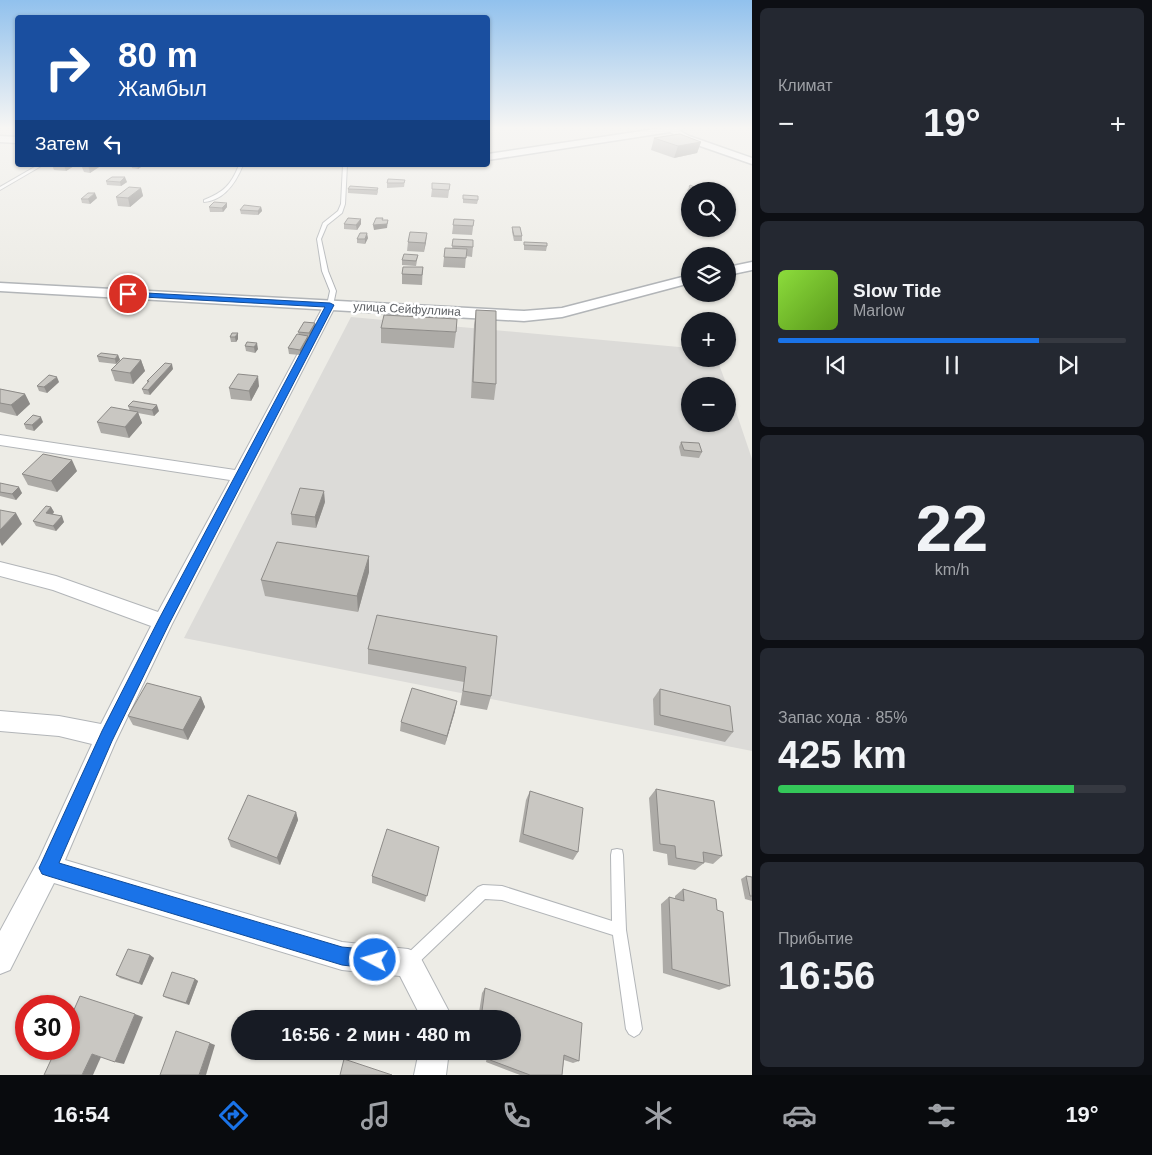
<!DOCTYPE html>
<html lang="ru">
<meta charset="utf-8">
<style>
:root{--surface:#171b24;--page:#242831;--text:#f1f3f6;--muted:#9ea1a6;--line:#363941;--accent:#1a73e8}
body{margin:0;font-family:Helvetica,sans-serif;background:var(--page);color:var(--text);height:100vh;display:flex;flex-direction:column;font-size:19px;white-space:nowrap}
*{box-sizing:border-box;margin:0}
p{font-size:16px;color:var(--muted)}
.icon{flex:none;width:28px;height:28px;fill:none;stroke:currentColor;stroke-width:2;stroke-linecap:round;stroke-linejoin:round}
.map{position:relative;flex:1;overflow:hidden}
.drawer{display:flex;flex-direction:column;gap:8px;padding:8px;background:#0d0f14;width:400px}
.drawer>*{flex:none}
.top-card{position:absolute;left:15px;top:15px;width:475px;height:152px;border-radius:5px;box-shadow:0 1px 4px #0004;background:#1a4fa0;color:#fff;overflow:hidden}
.controls{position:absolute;left:681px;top:182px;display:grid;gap:10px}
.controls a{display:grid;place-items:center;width:55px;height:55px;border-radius:50%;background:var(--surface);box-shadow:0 1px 4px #0004;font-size:25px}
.speed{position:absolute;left:15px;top:995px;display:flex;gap:10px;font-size:25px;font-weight:700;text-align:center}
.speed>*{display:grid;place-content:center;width:65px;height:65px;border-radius:50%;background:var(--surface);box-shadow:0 1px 4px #0004;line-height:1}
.speed .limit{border:8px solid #d22;background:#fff;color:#111}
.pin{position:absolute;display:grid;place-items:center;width:42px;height:42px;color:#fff;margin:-21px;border:2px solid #fff;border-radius:50%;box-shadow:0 1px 5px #0007}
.me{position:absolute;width:55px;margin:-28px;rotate:276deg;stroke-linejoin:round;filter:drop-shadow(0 0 4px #0008)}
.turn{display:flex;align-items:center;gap:18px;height:105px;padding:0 20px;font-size:22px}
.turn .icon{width:65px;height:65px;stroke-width:2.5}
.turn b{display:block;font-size:35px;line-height:42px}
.then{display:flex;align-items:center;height:48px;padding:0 20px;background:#0003;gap:10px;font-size:19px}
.big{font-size:38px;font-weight:600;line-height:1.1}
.drawer .card{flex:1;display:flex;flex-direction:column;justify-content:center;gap:8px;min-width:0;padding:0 18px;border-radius:8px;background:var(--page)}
.drawer .dial{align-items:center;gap:0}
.dial b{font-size:65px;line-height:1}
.song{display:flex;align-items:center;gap:15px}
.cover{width:60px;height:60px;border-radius:8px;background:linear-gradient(135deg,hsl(90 70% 55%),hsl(90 70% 35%))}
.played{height:5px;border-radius:2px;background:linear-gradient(90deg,var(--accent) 75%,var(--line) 75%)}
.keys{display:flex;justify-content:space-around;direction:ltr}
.heat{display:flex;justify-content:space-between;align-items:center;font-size:28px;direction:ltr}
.charge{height:8px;border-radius:4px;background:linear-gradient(90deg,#34c759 85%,var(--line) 0)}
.trip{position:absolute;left:231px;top:1010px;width:290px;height:50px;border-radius:25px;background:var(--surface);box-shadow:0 1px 4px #0004;font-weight:600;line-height:50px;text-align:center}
.tabs{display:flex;height:80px;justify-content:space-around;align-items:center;background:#090b0e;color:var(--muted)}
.tabs .icon{width:35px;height:35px}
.tabs .on{color:var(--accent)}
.tabs b{font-size:22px;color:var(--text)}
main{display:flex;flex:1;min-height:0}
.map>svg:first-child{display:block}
.industrial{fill:#dcdbd8}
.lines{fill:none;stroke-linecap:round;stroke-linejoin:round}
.service-casing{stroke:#b2b5b8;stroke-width:2}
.minor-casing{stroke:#b2b5b8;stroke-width:2}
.tertiary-casing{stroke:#b2b5b8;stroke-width:3}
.service{fill:#fff;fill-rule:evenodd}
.minor{fill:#fff;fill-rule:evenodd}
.tertiary{fill:#fff;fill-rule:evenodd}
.wall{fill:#adaba7}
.shaded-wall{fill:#8d8b88}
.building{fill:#c9c7c2;stroke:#8d8b88}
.route{fill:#1a73e8;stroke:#114b97}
.labels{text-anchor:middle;stroke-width:5;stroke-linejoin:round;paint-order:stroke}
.far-street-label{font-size:12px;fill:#5d6064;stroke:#fff}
</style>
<main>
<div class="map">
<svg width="752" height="1075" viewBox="0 0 752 1075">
<rect width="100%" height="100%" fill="#edece6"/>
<polygon class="industrial" points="351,317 690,348 690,359 717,359 727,386 690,386 690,424 728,424 728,388 752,459 752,751 184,638"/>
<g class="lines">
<g class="service-casing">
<g id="service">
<polygon points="38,165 43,165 0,190 0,187"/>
<path d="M239,165H243C236,182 225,200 204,202V200C224,192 231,185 239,165Z"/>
<polygon points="343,165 347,165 345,204 342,213 327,225 321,239 328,271 336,291 333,305 330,307 327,305 330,291 322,271 317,239 323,223 338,211 341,204"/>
<polygon points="617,849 622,850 623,855 626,930 642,1029 639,1034 634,1037 629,1034 626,1029 613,935 502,900 485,899 415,966 410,968 405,966 403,961 405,956 478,887 483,885 502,886 612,921 611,855 612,850"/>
</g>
</g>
<g class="minor-casing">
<g id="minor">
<polygon points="330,302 336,305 172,624 115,743 65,860 342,942 408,949 418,953 453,1019 422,1019 400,976 342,970 54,883 10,970 0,974 0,931 39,859 92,744 59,736 0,731 0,711 59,716 101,724 151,626 53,590 0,576 0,562 56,576 158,612 230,480 0,445 0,435 235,470 324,305"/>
<polygon points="419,1051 449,1051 446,1075 414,1075"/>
</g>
</g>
<g class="tertiary-casing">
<g id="tertiary">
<polygon points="662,128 683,128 680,131 689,136 752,158 752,164 683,140 670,132 488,160 488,154"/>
<polygon points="0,136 18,137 18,143 0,142"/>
<polygon points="752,262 752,270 728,275 728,267"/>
<polygon points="690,275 690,283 562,317 524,321 0,291 0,283 524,311 562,308"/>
</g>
</g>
<use href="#service" class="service"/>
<use href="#minor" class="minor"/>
<use href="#tertiary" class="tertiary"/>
</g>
<g class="wall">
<polygon points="654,138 701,142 697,153 674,158 651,150"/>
<polygon points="52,165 64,165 74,166 66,171 54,170"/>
<polygon points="81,165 102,165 90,173 84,172"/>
<polygon points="131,165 144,165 138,169 132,168"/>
<polygon points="405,180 404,187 387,188 387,183"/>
<polygon points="106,181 127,182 121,186 107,185"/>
<polygon points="450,184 448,198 431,197 432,189"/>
<polygon points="690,185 701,190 700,191 690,191 690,192 687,191"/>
<polygon points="141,188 143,196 130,207 118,206 116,197"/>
<polygon points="378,188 378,192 377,195 348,193 348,189"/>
<polygon points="463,195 478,200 477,204 463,203"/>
<polygon points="97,198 90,204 82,203 81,199"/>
<polygon points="227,203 227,207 223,212 210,212 209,207"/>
<polygon points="261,207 262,211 258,215 241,214 240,210"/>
<polygon points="361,219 361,224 357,230 344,229 344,224"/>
<polygon points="454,219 474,220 472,235 452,234"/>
<polygon points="512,227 522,236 522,241 514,241 512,232"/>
<polygon points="368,238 365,244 357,243 357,239"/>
<polygon points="453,239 473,247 472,257 466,256 465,268 443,267 445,248 452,249"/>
<polygon points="408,242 426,242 424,252 407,251"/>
<polygon points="524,242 547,246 546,251 524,250"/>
<polygon points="418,255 416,266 402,265 402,260"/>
<polygon points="423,267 422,285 402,284 402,274"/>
<polygon points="476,310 496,384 494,400 471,398 474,325"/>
<polygon points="315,323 316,328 310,338 308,338 308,341 300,355 289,354 288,348 299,335 298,332"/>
<polygon points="381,328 456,332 454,348 381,343"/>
<polygon points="232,333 238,339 236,342 231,342 230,337"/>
<polygon points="247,342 258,349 255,353 246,351 245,346"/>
<polygon points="118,355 120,360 116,364 99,362 97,356"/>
<polygon points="141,360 145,371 133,384 115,381 111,370"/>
<polygon points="173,369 150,395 144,394 142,389 148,383 147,381"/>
<polygon points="59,382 47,393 39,391 37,386"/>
<polygon points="259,386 251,401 231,399 229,388"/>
<polygon points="0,389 25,394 30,404 17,416 0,412"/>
<polygon points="128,406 159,411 154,416 138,413 142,423 129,438 101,433 97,422 130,411"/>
<polygon points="43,422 34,431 26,429 24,424"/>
<polygon points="681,442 702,452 699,458 681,456 679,447"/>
<polygon points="77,471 57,492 28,485 22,474"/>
<polygon points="0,483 22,493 16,500 0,496"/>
<polygon points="325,502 316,528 292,525 291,514"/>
<polygon points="51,507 54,512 53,514 64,522 56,531 36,526 33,521"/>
<polygon points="369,572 358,612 265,596 261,580"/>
<polygon points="497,636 491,696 487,710 460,705 464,682 368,664 368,649"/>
<polygon points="660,689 733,732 725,742 654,725 653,699"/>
<polygon points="201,697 205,707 188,740 133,725 128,716"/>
<polygon points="455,711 445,745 400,731 401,722"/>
<polygon points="656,789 722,856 713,864 704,862 704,863 695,870 668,865 667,854 653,851 649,798"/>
<polygon points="530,791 578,852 573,860 519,842 526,800"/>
<polygon points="296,812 298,820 280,865 231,847 228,839"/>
<polygon points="439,847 425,902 372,883 372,876"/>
<polygon points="746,876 752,877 752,901 745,899 741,879"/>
<polygon points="683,889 717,910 730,986 719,990 663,973 661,904 669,897 675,899 675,896"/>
<polygon points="150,955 154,958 142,985 120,978 116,975"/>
<polygon points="195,979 198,981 189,1005 166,998 163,996"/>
<polygon points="485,988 579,1061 573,1063 564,1060 562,1075 520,1075 486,1062 488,1051 512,1051 512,1019 478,1019 482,993"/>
</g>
<g class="shaded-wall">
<polygon points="701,142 697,153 674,158 678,146"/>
<polygon points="64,165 73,165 74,166 66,171"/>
<polygon points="88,165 102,165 90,173"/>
<polygon points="137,165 144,165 138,169"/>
<polygon points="125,177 127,182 121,186 120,182"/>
<polygon points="141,188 143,196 130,207 128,198"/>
<polygon points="95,193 97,198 90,204 88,199"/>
<polygon points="227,203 227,207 223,212 222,208"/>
<polygon points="261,207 262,211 258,215 258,211"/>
<polygon points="361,219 361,224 357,230 356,225"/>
<polygon points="388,220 387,228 374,230 373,225"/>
<polygon points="367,233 368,238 365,244 365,239"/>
<polygon points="427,233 426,242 424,252 425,243"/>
<polygon points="315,323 316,328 310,338 309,333"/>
<polygon points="238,333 238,339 236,342 235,337"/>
<polygon points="308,336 308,341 300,355 300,350"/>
<polygon points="257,343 258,349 255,353 254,347"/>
<polygon points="118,355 120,360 116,364 115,359"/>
<polygon points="141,360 145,371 133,384 130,373"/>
<polygon points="172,364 173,369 150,395 148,390"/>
<polygon points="258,376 259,386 251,401 249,391"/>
<polygon points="57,377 59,382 47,393 44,387"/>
<polygon points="25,394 30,404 17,416 11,405"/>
<polygon points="157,405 159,411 154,416 152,410"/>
<polygon points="138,412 142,423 129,438 125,427"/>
<polygon points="41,417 43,422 34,431 32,425"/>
<polygon points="72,460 77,471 57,492 51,481"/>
<polygon points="19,487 22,493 16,500 12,494"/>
<polygon points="324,491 325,502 316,528 315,517"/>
<polygon points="51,507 54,512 49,518 46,513"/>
<polygon points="16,513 22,524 2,546 0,542 0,530"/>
<polygon points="62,516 64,522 56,531 53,526"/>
<polygon points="369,556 369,572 358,612 357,596"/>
<polygon points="201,697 205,707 188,740 183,730"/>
<polygon points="457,701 455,711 445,745 447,736"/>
<polygon points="296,812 298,820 280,865 277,858"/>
<polygon points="150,955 154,958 142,985 139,983"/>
<polygon points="195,979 198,981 189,1005 186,1003"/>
<polygon points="135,1014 143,1017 124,1064 115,1062"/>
<polygon points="210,1043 215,1045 206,1075 199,1075"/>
<polygon points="92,1054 101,1057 93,1075 82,1075"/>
</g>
<g class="building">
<polygon points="680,134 701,142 678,146 654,138"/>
<polygon points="112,177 125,177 120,182 106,181"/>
<polygon points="388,179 405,180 404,183 387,183"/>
<polygon points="432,183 450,184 449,190 432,189"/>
<polygon points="690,185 701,190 698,191 689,187"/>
<polygon points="350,186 378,188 377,190 348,189"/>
<polygon points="129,187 141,188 128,198 116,197"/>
<polygon points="88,193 95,193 88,199 81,199"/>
<polygon points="463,195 478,196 478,200 463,199"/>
<polygon points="214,202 227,203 222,208 209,207"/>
<polygon points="244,205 261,207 258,211 240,210"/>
<polygon points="348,218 361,219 356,225 344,224"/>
<polygon points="376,218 383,218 382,220 388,220 387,224 373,225"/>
<polygon points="454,219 474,220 473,226 453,225"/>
<polygon points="512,227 520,227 522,236 514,236"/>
<polygon points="410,232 427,233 425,243 408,242"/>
<polygon points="360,233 367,233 365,239 357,239"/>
<polygon points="453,239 473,240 473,247 452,246"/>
<polygon points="524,242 547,243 547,246 524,245"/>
<polygon points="445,248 467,249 466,258 444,257"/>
<polygon points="404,254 418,255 416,261 402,260"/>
<polygon points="403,267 423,267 422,275 402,274"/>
<polygon points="476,310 496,311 496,384 473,382"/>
<polygon points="384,315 457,319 456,332 381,328"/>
<polygon points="304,322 315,323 309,333 298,332"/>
<polygon points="232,333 238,333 235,337 230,337"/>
<polygon points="297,334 308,336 300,350 288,348"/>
<polygon points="247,342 257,343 254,347 245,346"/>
<polygon points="101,353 118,355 115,359 97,356"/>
<polygon points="123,358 141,360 130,373 111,370"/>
<polygon points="165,363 172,364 148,390 142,389 149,381 147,381"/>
<polygon points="238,374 258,376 249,391 229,388"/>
<polygon points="49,375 57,377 44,387 37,386"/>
<polygon points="0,389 25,394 11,405 0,403"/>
<polygon points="133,401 157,405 152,410 128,406"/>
<polygon points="111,407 138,412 125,427 97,422"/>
<polygon points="33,415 41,417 32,425 24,424"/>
<polygon points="681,442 699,443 702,452 684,450"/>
<polygon points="43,454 72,460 51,481 22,474"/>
<polygon points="0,483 19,487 12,494 0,492"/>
<polygon points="300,488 324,491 315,517 291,514"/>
<polygon points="46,506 51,507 46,513 62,516 53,526 33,521"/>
<polygon points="0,510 16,513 0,530"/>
<polygon points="277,542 369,556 357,596 261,580"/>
<polygon points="377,615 497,636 491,696 463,691 466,667 368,649"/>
<polygon points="147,683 201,697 183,730 128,716"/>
<polygon points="412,688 457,701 447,736 401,722"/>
<polygon points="660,689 730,706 733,732 660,715"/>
<polygon points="656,789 714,801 722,856 703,852 704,863 676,858 675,846 660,844"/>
<polygon points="530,791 583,808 578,852 523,834"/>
<polygon points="248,795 296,812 277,858 228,839"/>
<polygon points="387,829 439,847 427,896 372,876"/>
<polygon points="746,876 752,877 752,896 750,896"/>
<polygon points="683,889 716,899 717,910 723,912 730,986 672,969 669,897 684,901"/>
<polygon points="128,949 150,955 139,983 116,975"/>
<polygon points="172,972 195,979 186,1003 163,996"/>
<polygon points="485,988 582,1023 579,1061 564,1055 562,1075 530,1075 490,1060 491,1051 512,1051 512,1019 481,1019"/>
<polygon points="80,996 135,1014 115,1062 92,1054 82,1075 44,1075 56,1049 69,1049 69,1021"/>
<polygon points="176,1031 210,1043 199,1075 160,1075"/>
<polygon points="344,1059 392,1075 340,1075"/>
</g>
<linearGradient id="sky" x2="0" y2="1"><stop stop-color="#91c1ed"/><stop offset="0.46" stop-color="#f7f6f4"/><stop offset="1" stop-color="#f7f6f4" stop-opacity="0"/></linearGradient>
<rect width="752" height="278" fill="url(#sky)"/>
<polygon class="route" points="128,292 330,303 334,305 169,624 112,741 59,863 342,947 375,950 382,953 385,960 382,966 375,969 342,965 48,876 42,874 39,868 102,731 159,619 325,307 125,296 125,293"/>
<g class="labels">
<g class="far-street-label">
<text transform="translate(407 309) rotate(3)" y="4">улица Сейфуллина</text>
</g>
</g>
</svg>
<div class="controls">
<a><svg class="icon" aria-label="search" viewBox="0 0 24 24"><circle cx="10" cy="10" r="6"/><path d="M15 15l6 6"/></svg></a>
<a><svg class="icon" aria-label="layers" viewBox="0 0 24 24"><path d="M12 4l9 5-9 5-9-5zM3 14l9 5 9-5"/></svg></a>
<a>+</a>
<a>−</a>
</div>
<div class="speed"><div class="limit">30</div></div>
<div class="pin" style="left:128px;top:294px;background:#d93025"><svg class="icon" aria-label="arrive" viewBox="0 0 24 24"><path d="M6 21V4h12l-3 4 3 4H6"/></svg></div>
<svg class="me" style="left:375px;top:960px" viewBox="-20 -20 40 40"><circle r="17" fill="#1a73e8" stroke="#fff" stroke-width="3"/><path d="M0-11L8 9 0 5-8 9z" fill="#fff"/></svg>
<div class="trip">16:56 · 2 мин · 480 m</div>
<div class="top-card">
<div class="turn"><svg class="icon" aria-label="right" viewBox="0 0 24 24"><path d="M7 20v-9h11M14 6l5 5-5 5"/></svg><div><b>80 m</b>Жамбыл</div></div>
<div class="then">Затем<svg class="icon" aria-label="left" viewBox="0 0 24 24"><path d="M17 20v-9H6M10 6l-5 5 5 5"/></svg></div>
</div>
</div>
<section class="drawer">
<div class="card"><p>Климат</p>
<div class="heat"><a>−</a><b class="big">19°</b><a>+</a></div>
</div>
<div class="card">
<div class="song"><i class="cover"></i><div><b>Slow Tide</b><p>Marlow</p></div></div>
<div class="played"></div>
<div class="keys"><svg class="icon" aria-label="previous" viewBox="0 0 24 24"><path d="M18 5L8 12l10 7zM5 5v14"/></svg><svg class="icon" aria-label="pause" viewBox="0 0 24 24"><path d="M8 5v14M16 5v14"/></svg><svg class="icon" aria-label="next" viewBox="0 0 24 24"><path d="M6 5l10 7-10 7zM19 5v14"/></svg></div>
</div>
<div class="card dial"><b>22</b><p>km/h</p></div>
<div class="card"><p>Запас хода · 85%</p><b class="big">425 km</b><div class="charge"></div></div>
<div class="card"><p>Прибытие</p><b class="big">16:56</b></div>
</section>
</main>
<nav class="tabs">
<b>16:54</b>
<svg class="icon on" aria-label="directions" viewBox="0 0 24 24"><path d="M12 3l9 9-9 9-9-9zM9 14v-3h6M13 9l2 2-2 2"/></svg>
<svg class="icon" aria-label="music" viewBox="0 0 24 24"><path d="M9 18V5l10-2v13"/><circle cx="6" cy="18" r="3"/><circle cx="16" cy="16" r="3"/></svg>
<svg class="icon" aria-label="phone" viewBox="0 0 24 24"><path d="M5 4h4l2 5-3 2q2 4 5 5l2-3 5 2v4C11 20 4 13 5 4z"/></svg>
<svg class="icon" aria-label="climate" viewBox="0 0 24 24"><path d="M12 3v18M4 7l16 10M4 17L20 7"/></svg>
<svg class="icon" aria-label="car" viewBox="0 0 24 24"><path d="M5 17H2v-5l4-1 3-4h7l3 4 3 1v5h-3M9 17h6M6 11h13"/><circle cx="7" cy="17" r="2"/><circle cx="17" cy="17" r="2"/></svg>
<svg class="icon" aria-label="filters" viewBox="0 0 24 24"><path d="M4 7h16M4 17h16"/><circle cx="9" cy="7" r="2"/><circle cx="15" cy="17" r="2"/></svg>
<b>19°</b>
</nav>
